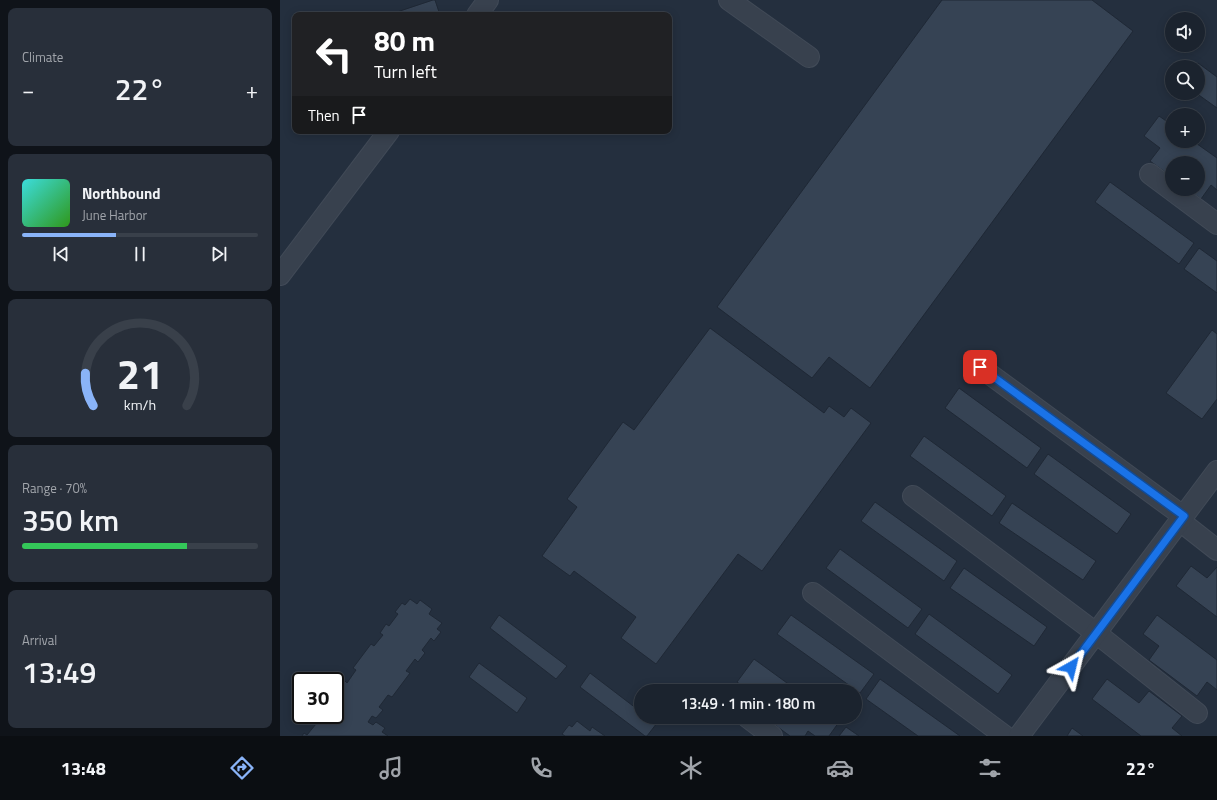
<!DOCTYPE html>
<meta charset="utf-8">
<style>
:root{--surface:#1b232e;--page:#282f3a;--text:#f1f3f6;--muted:#a0a4aa;--line:#39404a;--accent:#8ab4f8}
body{margin:0;font-family:"Titillium Web",sans-serif;background:var(--page);color:var(--text);height:100vh;display:flex;flex-direction:column;font-size:15px;white-space:nowrap}
*{box-sizing:border-box;margin:0}
p{font-size:13px;color:var(--muted)}
.icon{flex:none;width:22px;height:22px;fill:none;stroke:currentColor;stroke-width:2;stroke-linecap:round;stroke-linejoin:round}
.map{position:relative;flex:1;overflow:hidden}
.details{display:flex;flex-direction:column;gap:8px;padding:8px;background:#0f1319;width:280px}
.details>*{flex:none}
.top-card{position:absolute;left:12px;top:12px;width:380px;height:122px;border-radius:8px;box-shadow:0 2px 10px #0003,0 0 0 1px var(--line);background:#202124;color:#fff;overflow:hidden}
.fabs{position:absolute;left:885px;top:12px;display:grid;gap:8px}
.fabs a{display:grid;place-items:center;width:40px;height:40px;border-radius:50%;background:var(--surface);box-shadow:0 2px 10px #0003,0 0 0 1px var(--line);font-size:20px}
.speed{position:absolute;left:12px;top:672px;display:flex;gap:8px;font-size:20px;font-weight:700;text-align:center}
.speed>*{display:grid;place-content:center;width:52px;height:52px;border-radius:50%;background:var(--surface);box-shadow:0 2px 10px #0003,0 0 0 1px var(--line);line-height:1}
.speed .limit{border:2px solid #111;border-radius:6px;background:#fff;color:#111}
.pin{position:absolute;display:grid;place-items:center;width:34px;height:34px;color:#fff;margin:-17px;border-radius:8px;box-shadow:0 2px 6px #0006}
.me{position:absolute;width:44px;margin:-22px;rotate:37deg;stroke-linejoin:round;filter:drop-shadow(0 0 3px #0008)}
.turn{display:flex;align-items:center;gap:14px;height:84px;padding:0 16px;font-size:18px}
.turn .icon{width:52px;height:52px;stroke-width:2.5}
.turn b{display:block;font-size:28px;line-height:34px}
.then{display:flex;align-items:center;height:38px;padding:0 16px;background:#0003;gap:8px;font-size:15px}
.big{font-size:30px;font-weight:600;line-height:1.1}
.details .card{flex:1;display:flex;flex-direction:column;justify-content:center;gap:6px;min-width:0;padding:0 14px;border-radius:8px;background:var(--page)}
.details .dial{align-items:center;gap:0}
.dial svg{height:104px;overflow:visible;fill:none;stroke:var(--line);stroke-width:7;stroke-linecap:round;text-anchor:middle}
.dial text{fill:var(--text);stroke:none}
.song{display:flex;align-items:center;gap:12px}
.cover{width:48px;height:48px;border-radius:6px;background:linear-gradient(135deg,hsl(180 70% 55%),hsl(110 70% 35%))}
.played{height:4px;border-radius:2px;background:linear-gradient(90deg,var(--accent) 40%,var(--line) 40%)}
.keys{display:flex;justify-content:space-around;direction:ltr}
.heat{display:flex;justify-content:space-between;align-items:center;font-size:22px;direction:ltr}
.charge{height:6px;border-radius:3px;background:linear-gradient(90deg,#34c759 70%,var(--line) 0)}
.trip{position:absolute;left:354px;top:684px;width:228px;height:40px;border-radius:20px;background:var(--surface);box-shadow:0 2px 10px #0003,0 0 0 1px var(--line);font-weight:600;line-height:40px;text-align:center}
.menu{display:flex;height:64px;justify-content:space-around;align-items:center;background:#0b0e12;color:var(--muted)}
.menu .icon{width:28px;height:28px}
.menu .on{color:var(--accent)}
.menu b{font-size:18px;color:var(--text)}
main{display:flex;flex:1;min-height:0}
.map>svg:first-child{display:block}
.building{fill:#364354;stroke:#1f2835}
.lines{fill:none;stroke-linecap:round;stroke-linejoin:round}
.minor-casing{stroke:#414a57;stroke-width:22}
.minor{stroke:#38414e;stroke-width:20}
.route-casing{stroke:#114b97;stroke-width:10}
.route{stroke:#1a73e8;stroke-width:7}
</style>
<main>
<section class="details">
<div class="card"><p>Climate</p>
<div class="heat"><a>−</a><b class="big">22°</b><a>+</a></div>
</div>
<div class="card">
<div class="song"><i class="cover"></i><div><b>Northbound</b><p>June Harbor</p></div></div>
<div class="played"></div>
<div class="keys"><svg class="icon" aria-label="previous" viewBox="0 0 24 24"><path d="M18 5L8 12l10 7zM5 5v14"/></svg><svg class="icon" aria-label="pause" viewBox="0 0 24 24"><path d="M8 5v14M16 5v14"/></svg><svg class="icon" aria-label="next" viewBox="0 0 24 24"><path d="M6 5l10 7-10 7zM19 5v14"/></svg></div>
</div>
<div class="card dial"><svg viewBox="0 0 100 80">
<path d="M14 69A42 42 0 1 1 86 69"/>
<path d="M14 69A42 42 0 0 1 8 44" stroke="#8ab4f8"/>
<text x="50" y="56" font-size="32" font-weight="700">21</text>
<text x="50" y="72" font-size="11">km/h</text>
</svg></div>
<div class="card"><p>Range · 70%</p><b class="big">350 km</b><div class="charge"></div></div>
<div class="card"><p>Arrival</p><b class="big">13:49</b></div>
</section>
<div class="map">
<svg width="937" height="736" viewBox="0 0 937 736">
<rect width="100%" height="100%" fill="#242f3e"/>
<g class="building">
<polygon points="153,0 155,0 160,15 108,15"/>
<polygon points="662,0 812,0 853,31 590,388 549,357 532,378 437,307"/>
<polygon points="918,63 937,77 937,108 916,93 918,93 918,67 915,67"/>
<polygon points="879,116 892,125 892,141 913,141 937,158 937,190 931,185 921,199 908,189 918,189 918,163 892,163 892,177 870,161 880,148 864,136"/>
<polygon points="830,182 914,243 899,264 815,202"/>
<polygon points="919,248 937,261 937,293 904,269"/>
<polygon points="430,328 544,413 549,406 564,417 571,408 591,423 482,571 458,554 376,664 341,638 356,617 294,571 290,576 262,556 297,507 287,499 343,422 354,430"/>
<polygon points="932,330 937,334 937,399 922,419 886,393"/>
<polygon points="679,388 761,448 747,468 665,408"/>
<polygon points="644,436 726,496 712,516 630,456"/>
<polygon points="768,454 851,514 837,534 754,474"/>
<polygon points="595,502 677,561 664,581 581,521"/>
<polygon points="732,503 816,561 803,580 719,523"/>
<polygon points="560,549 642,609 628,628 546,568"/>
<polygon points="911,566 927,578 937,567 937,617 896,586"/>
<polygon points="684,568 767,627 754,646 670,588"/>
<polygon points="130,599 137,604 140,600 152,609 149,614 162,623 157,629 161,632 154,641 151,638 142,650 145,653 138,662 135,659 126,671 130,673 112,697 108,695 99,707 103,710 96,718 92,716 88,722 93,725 96,722 105,728 102,732 108,736 22,736 24,733 27,735 36,724 33,721 38,715 55,715 55,699 60,691 57,689 64,680 67,683 76,670 73,668 91,644 94,646 103,635 100,633 106,624 109,626 118,614 115,612 122,603 125,605"/>
<polygon points="649,614 732,675 718,694 635,634"/>
<polygon points="219,615 287,666 276,679 210,628"/>
<polygon points="511,615 594,674 580,693 497,634"/>
<polygon points="877,615 937,660 937,690 927,682 917,696 869,660 879,646 863,634"/>
<polygon points="474,659 518,691 469,691 457,682"/>
<polygon points="199,663 247,698 237,713 189,677"/>
<polygon points="310,673 361,712 361,717 368,717 377,723 367,736 365,736 300,687"/>
<polygon points="600,679 680,736 638,736 586,699"/>
<polygon points="827,679 859,703 869,691 902,716 892,728 902,736 861,736 812,699"/>
<polygon points="484,717 553,717 559,722 549,736 535,736 528,731 525,736 510,736"/>
<polygon points="297,721 310,731 312,727 325,736 285,736 282,734 289,725 292,727"/>
<polygon points="566,727 579,736 559,736"/>
<polygon points="792,728 803,736 787,736"/>
</g>
<g class="lines">
<g class="minor-casing">
<g id="minor">
<polyline points="449,0 529,57"/>
<polyline points="197,15 208,0"/>
<polyline points="870,174 937,224"/>
<polyline points="0,275 109,131"/>
<polyline points="700,367 903,516"/>
<polyline points="633,496 816,633 917,713"/>
<polyline points="900,521 937,550"/>
<polyline points="533,593 725,736"/>
<polyline points="467,717 492,736"/>
<polyline points="739,736 937,471"/>
</g>
</g>
<use href="#minor" class="minor"/>
</g>
<g class="lines">
<g class="route-casing">
<polyline id="route" points="700,367 904,516 791,667"/>
</g>
<use href="#route" class="route"/>
</g>
</svg>
<div class="fabs">
<a><svg class="icon" aria-label="sound" viewBox="0 0 24 24"><path d="M4 9h4l5-4v14l-5-4H4zM17 9q2 3 0 6"/></svg></a>
<a><svg class="icon" aria-label="search" viewBox="0 0 24 24"><circle cx="10" cy="10" r="6"/><path d="M15 15l6 6"/></svg></a>
<a>+</a>
<a>−</a>
</div>
<div class="speed"><div class="limit">30</div></div>
<div class="pin" style="left:700px;top:367px;background:#d93025"><svg class="icon" aria-label="arrive" viewBox="0 0 24 24"><path d="M6 21V4h12l-3 4 3 4H6"/></svg></div>
<svg class="me" style="left:791px;top:667px" viewBox="-20 -20 40 40"><path d="M0-17L14 15 0 8-14 15z" fill="#1a73e8" stroke="#fff" stroke-width="4"/></svg>
<div class="trip">13:49 · 1 min · 180 m</div>
<div class="top-card">
<div class="turn"><svg class="icon" aria-label="left" viewBox="0 0 24 24"><path d="M17 20v-9H6M10 6l-5 5 5 5"/></svg><div><b>80 m</b>Turn left</div></div>
<div class="then">Then<svg class="icon" aria-label="arrive" viewBox="0 0 24 24"><path d="M6 21V4h12l-3 4 3 4H6"/></svg></div>
</div>
</div>
</main>
<nav class="menu">
<b>13:48</b>
<svg class="icon on" aria-label="directions" viewBox="0 0 24 24"><path d="M12 3l9 9-9 9-9-9zM9 14v-3h6M13 9l2 2-2 2"/></svg>
<svg class="icon" aria-label="music" viewBox="0 0 24 24"><path d="M9 18V5l10-2v13"/><circle cx="6" cy="18" r="3"/><circle cx="16" cy="16" r="3"/></svg>
<svg class="icon" aria-label="phone" viewBox="0 0 24 24"><path d="M5 4h4l2 5-3 2q2 4 5 5l2-3 5 2v4C11 20 4 13 5 4z"/></svg>
<svg class="icon" aria-label="climate" viewBox="0 0 24 24"><path d="M12 3v18M4 7l16 10M4 17L20 7"/></svg>
<svg class="icon" aria-label="car" viewBox="0 0 24 24"><path d="M5 17H2v-5l4-1 3-4h7l3 4 3 1v5h-3M9 17h6M6 11h13"/><circle cx="7" cy="17" r="2"/><circle cx="17" cy="17" r="2"/></svg>
<svg class="icon" aria-label="filters" viewBox="0 0 24 24"><path d="M4 7h16M4 17h16"/><circle cx="9" cy="7" r="2"/><circle cx="15" cy="17" r="2"/></svg>
<b>22°</b>
</nav>
